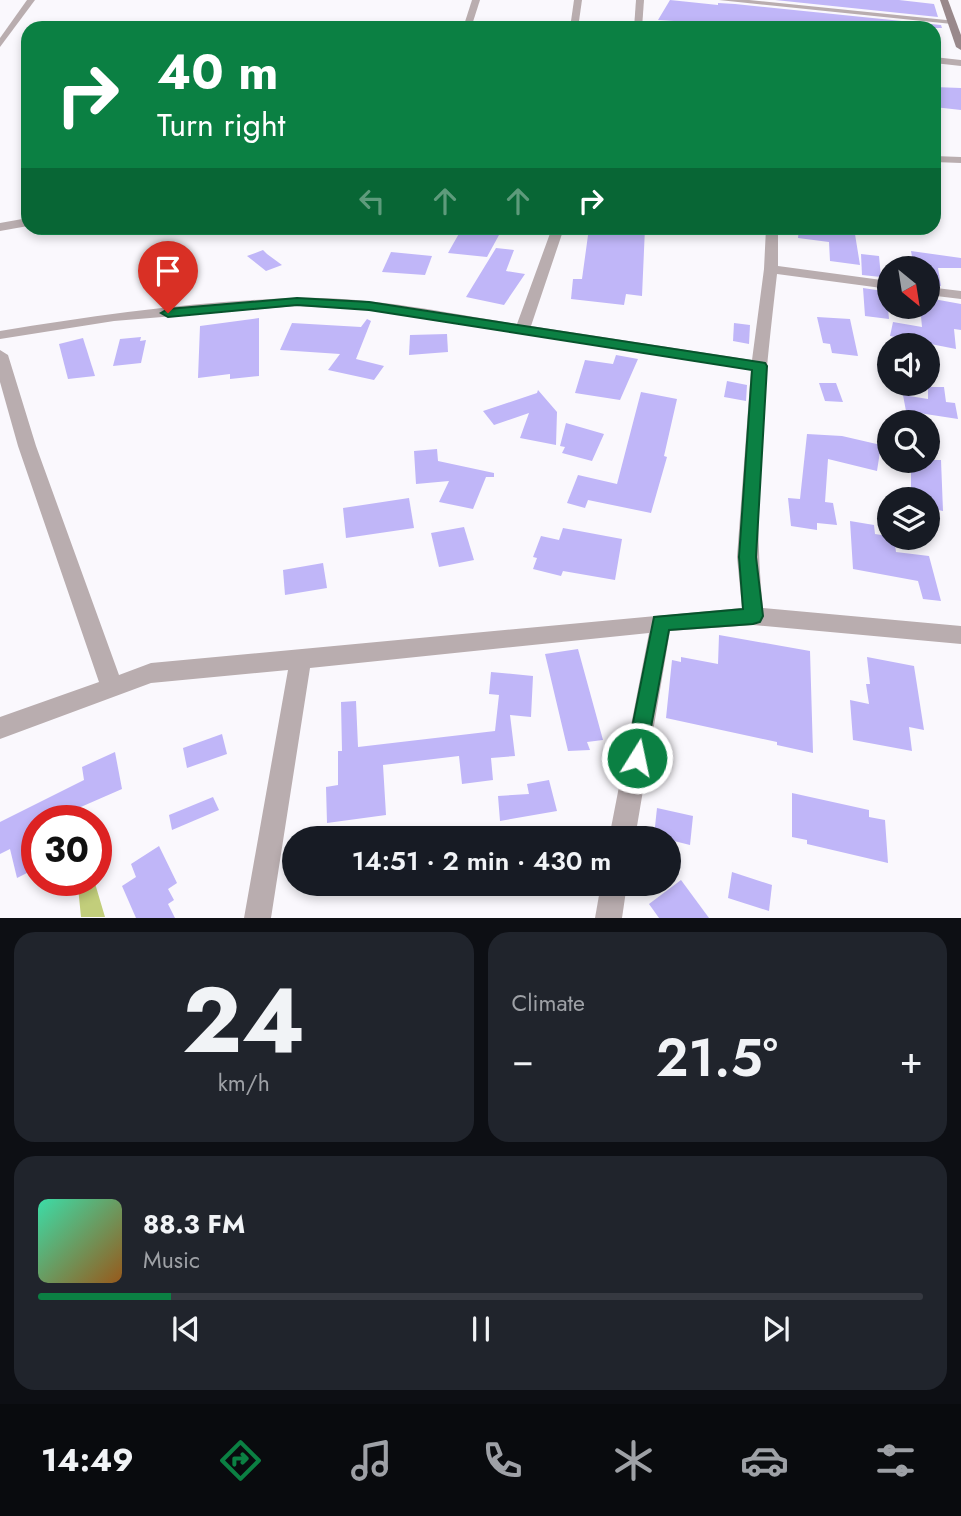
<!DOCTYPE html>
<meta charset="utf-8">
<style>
:root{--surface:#171b24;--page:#20242c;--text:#f1f3f6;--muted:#9ea1a6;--line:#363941;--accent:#0b8043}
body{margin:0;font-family:Jost,sans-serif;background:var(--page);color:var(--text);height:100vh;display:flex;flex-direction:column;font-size:26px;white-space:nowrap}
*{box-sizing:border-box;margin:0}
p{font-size:23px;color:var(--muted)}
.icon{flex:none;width:38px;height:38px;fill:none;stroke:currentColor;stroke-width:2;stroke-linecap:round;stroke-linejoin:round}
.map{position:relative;height:918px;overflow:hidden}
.side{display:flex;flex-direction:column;gap:14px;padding:14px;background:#0d0f14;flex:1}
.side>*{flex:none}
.top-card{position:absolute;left:21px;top:21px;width:920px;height:214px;border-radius:21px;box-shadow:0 4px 10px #0003;background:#0b8043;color:#fff;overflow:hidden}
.needle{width:46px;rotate:150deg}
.buttons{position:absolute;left:877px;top:256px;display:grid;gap:14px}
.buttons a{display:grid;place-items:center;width:63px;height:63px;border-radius:50%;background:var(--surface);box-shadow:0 4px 10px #0003;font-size:35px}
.speed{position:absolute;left:21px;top:805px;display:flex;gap:14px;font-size:35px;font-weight:700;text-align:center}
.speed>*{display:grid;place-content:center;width:91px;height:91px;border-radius:50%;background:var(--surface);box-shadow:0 4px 10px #0003;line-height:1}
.speed .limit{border:10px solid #d22;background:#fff;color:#111}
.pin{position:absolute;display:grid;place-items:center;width:60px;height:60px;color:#fff;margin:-72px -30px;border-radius:50% 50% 50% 0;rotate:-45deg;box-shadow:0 0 7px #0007}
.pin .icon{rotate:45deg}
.me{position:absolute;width:77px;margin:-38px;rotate:10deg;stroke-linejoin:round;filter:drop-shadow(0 0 5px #0008)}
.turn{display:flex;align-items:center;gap:24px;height:147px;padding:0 21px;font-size:32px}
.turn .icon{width:91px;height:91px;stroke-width:2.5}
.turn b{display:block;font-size:49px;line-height:60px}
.lanes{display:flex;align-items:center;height:66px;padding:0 21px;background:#0003;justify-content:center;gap:35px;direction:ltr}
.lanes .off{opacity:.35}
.big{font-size:52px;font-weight:600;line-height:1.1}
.side .widget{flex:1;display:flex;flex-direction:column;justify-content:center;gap:10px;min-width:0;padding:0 24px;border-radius:21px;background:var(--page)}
.side .dial{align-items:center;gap:0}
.dial b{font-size:91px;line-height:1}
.song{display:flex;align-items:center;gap:21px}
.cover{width:84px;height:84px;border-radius:10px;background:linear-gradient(135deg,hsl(160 70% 55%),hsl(30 70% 35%))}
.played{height:7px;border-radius:4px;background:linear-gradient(90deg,var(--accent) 15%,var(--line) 15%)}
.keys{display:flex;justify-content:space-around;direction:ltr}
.heat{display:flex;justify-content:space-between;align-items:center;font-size:38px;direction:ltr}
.side .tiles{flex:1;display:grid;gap:14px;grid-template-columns:1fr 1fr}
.widget:last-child{grid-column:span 2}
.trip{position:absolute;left:282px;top:826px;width:399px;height:70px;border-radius:35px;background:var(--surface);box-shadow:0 4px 10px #0003;font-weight:600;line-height:70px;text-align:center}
.menu{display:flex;height:112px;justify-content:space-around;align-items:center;background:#090b0e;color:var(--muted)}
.menu .icon{width:49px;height:49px}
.menu .active{color:var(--accent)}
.menu b{font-size:32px;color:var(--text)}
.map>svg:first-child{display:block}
.green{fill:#c2ce7b}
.building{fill:#c0b6f8}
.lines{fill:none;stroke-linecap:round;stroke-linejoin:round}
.street{fill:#b9adaf;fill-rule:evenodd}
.secondary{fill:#99888b;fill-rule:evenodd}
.route{fill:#0b8043;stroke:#07532c;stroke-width:2}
</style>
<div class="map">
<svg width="961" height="918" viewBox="0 0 961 918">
<rect width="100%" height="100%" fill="#faf8fd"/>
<polygon class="green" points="73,880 94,880 105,917 81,917 78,887"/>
<g class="building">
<polygon points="670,0 718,5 718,3 735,4 941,25 942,28 687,28 690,22 658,20"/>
<polygon points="775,0 899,0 934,4 938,17"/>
<polygon points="934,87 961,88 961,110 934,107"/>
<polygon points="589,228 645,228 642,296 626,294 624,305 571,299 573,279 582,279"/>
<polygon points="799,228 854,228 860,265 830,261 829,242 798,238"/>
<polygon points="461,230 499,235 487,257 448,253"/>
<polygon points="496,248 514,250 506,271 525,274 504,305 466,297"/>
<polygon points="263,250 267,254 282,265 266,271 247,256"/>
<polygon points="911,251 961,258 961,268 938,268 941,286 928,285 928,268 914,268"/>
<polygon points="391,252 432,256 425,275 382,272"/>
<polygon points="861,254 879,256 881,277 862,275"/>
<polygon points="863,288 883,291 883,296 887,297 889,319 865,316"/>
<polygon points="928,298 961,304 961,330 954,329 956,349 890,336 893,322 922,327 920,306 928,306"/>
<polygon points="817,317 850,319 858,356 832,353 830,344 823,343"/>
<polygon points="259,318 259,376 230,379 230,374 198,378 200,326"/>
<polygon points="367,319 371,321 356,359 384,366 374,380 328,370 340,354 280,350 292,323 361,327"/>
<polygon points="734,323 750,325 749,344 733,341"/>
<polygon points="447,334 448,352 409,355 410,335"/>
<polygon points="141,337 140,341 146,340 141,363 113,366 120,339"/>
<polygon points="83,338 95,376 68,379 59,344"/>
<polygon points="616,355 638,359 620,400 575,393 585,360 613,364"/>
<polygon points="727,381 747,385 746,401 724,397"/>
<polygon points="819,383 836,383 843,402 825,401"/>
<polygon points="928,387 944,387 946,402 955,403 958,419 906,411 903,395 928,399"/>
<polygon points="538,390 557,412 556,445 520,438 529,413 494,425 483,411 537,393"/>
<polygon points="641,392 677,399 664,456 667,457 651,513 588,500 585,508 567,503 578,475 617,484"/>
<polygon points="566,423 604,434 592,461 562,453 565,447 560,446"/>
<polygon points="807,434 842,436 881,445 877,471 828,459 825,502 833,503 837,525 817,523 817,530 791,526 788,498 800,499"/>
<polygon points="437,449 438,461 494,473 494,477 486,477 473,509 439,502 449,481 416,484 414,451"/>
<polygon points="911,460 941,460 943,511 928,508 928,499 911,499"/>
<polygon points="409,498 414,528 346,538 343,508"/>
<polygon points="850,521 874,525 875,534 894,537 896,552 929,556 941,601 923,599 918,581 853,569"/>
<polygon points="464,527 474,560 439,567 431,533"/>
<polygon points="563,528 622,539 615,580 563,571 561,576 533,569 537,558 533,557 541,536 559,540"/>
<polygon points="323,563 327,588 285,595 283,570"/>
<polygon points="719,635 810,651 813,753 777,745 777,742 666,718 672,660 681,662 681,657 718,664"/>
<polygon points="578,649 603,740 587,742 590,750 568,751 545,654"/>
<polygon points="867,657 914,666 924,730 909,727 912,751 853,740 850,700 869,704 866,684 870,684"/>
<polygon points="491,672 533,676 531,717 510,715 515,756 491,758 493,780 462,784 459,756 383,765 386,815 327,823 326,787 338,785 338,751 342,751 341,702 356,701 358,747 495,731 499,695 489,694"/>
<polygon points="222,734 227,754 187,768 183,748"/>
<polygon points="115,752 122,789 67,813 67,821 37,821 37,868 17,878 10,849 0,854 0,822 84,780 82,767"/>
<polygon points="549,780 557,811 500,821 498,796 529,794 527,784"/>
<polygon points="792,793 869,810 869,817 885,820 888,863 807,844 807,840 792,837"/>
<polygon points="213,797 219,810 172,830 169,815"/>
<polygon points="657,808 693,816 690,845 654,836"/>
<polygon points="159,846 177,883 168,889 174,900 168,904 175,918 136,918 122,886 136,877 131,864"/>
<polygon points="732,872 772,885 769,911 728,898"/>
<polygon points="681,880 709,918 659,918 649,904"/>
</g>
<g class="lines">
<g class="street">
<polygon points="27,0 35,0 0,47 0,38"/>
<polygon points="472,0 480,0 471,28 463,28"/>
<polygon points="574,0 582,0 578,28 570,28"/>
<polygon points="636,0 644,0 642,28 634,28"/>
<polygon points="719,0 749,0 956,21 952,24"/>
<polygon points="934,57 961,60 961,66 934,63"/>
<polygon points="934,156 961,157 961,163 934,162"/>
<polygon points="28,218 28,226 0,231 0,223"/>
<path d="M552,228H564L531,326L752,360L764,269L766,228H778V266L889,281V289L777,274C765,380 751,502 763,608L961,626V644L753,625L670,631L635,838H609L649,633L310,668L271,918H244L288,670L151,683L0,739V717L99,682L18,446L0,382V350L8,355L36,446L119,675L151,663L742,608L737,557L751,370L369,310L297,306L114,321L0,339V331C98,315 197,301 296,298C370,296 445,313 517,324Z"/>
<polygon points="928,287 961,291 961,299 928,295"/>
<polygon points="601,884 627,884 622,918 595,918"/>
</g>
<polygon class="secondary" points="940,0 948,0 961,35 961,50 956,47"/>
</g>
<polygon class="route" points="297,298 369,302 765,363 767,366 756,557 763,616 760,622 753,624 669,630 644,765 637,768 629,765 626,758 654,617 743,609 739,557 752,370 369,310 297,305 168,317 161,313 168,309"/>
</svg>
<div class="buttons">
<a><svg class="needle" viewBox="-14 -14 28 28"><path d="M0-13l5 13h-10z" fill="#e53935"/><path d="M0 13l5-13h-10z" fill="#9ea1a6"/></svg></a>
<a><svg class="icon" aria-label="sound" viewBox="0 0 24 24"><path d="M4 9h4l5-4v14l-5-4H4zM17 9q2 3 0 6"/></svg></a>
<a><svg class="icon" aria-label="search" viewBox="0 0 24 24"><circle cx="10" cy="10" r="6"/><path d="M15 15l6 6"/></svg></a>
<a><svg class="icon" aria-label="layers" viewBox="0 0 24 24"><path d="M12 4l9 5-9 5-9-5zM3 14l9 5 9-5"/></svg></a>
</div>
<div class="speed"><div class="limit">30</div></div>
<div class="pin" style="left:168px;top:313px;background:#d93025"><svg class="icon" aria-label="arrive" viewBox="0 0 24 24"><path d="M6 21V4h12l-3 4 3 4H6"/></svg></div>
<svg class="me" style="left:637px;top:758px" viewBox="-20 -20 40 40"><circle r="17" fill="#0b8043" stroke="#fff" stroke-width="3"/><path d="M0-11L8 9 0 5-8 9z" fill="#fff"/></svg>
<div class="trip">14:51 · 2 min · 430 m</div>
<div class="top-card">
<div class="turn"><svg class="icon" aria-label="right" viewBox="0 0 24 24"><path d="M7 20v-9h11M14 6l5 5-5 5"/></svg><div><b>40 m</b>Turn right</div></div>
<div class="lanes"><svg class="icon off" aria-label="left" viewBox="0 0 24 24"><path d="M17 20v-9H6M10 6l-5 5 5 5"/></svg><svg class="icon off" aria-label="ahead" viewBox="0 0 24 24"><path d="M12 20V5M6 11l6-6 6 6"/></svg><svg class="icon off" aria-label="ahead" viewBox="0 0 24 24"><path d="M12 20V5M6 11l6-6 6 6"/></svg><svg class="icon" aria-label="right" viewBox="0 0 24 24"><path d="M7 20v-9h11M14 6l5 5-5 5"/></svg></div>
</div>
</div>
<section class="side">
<div class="tiles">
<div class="widget dial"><b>24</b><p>km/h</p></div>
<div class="widget"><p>Climate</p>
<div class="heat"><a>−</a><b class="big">21.5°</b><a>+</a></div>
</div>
<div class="widget">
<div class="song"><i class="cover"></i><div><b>88.3 FM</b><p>Music</p></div></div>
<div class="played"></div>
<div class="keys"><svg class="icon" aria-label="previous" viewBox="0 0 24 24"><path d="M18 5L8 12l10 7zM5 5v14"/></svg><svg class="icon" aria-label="pause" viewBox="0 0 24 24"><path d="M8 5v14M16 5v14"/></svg><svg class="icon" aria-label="next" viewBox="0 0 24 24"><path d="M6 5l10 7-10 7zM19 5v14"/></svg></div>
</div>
</div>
</section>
<nav class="menu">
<b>14:49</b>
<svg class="icon active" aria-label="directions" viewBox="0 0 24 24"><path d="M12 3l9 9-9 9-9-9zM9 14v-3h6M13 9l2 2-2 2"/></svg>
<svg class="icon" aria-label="music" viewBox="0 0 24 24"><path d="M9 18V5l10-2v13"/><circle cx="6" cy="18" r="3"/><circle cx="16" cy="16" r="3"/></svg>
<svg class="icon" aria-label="phone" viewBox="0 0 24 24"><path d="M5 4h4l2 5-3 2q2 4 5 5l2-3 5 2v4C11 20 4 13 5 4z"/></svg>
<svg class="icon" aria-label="climate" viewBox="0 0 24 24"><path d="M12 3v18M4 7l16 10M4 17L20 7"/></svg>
<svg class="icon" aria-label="car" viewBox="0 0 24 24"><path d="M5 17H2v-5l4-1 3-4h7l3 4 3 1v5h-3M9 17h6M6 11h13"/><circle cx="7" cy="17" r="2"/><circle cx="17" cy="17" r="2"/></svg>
<svg class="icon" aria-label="filters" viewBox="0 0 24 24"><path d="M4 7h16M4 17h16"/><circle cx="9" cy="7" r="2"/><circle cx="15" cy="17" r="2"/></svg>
</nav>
